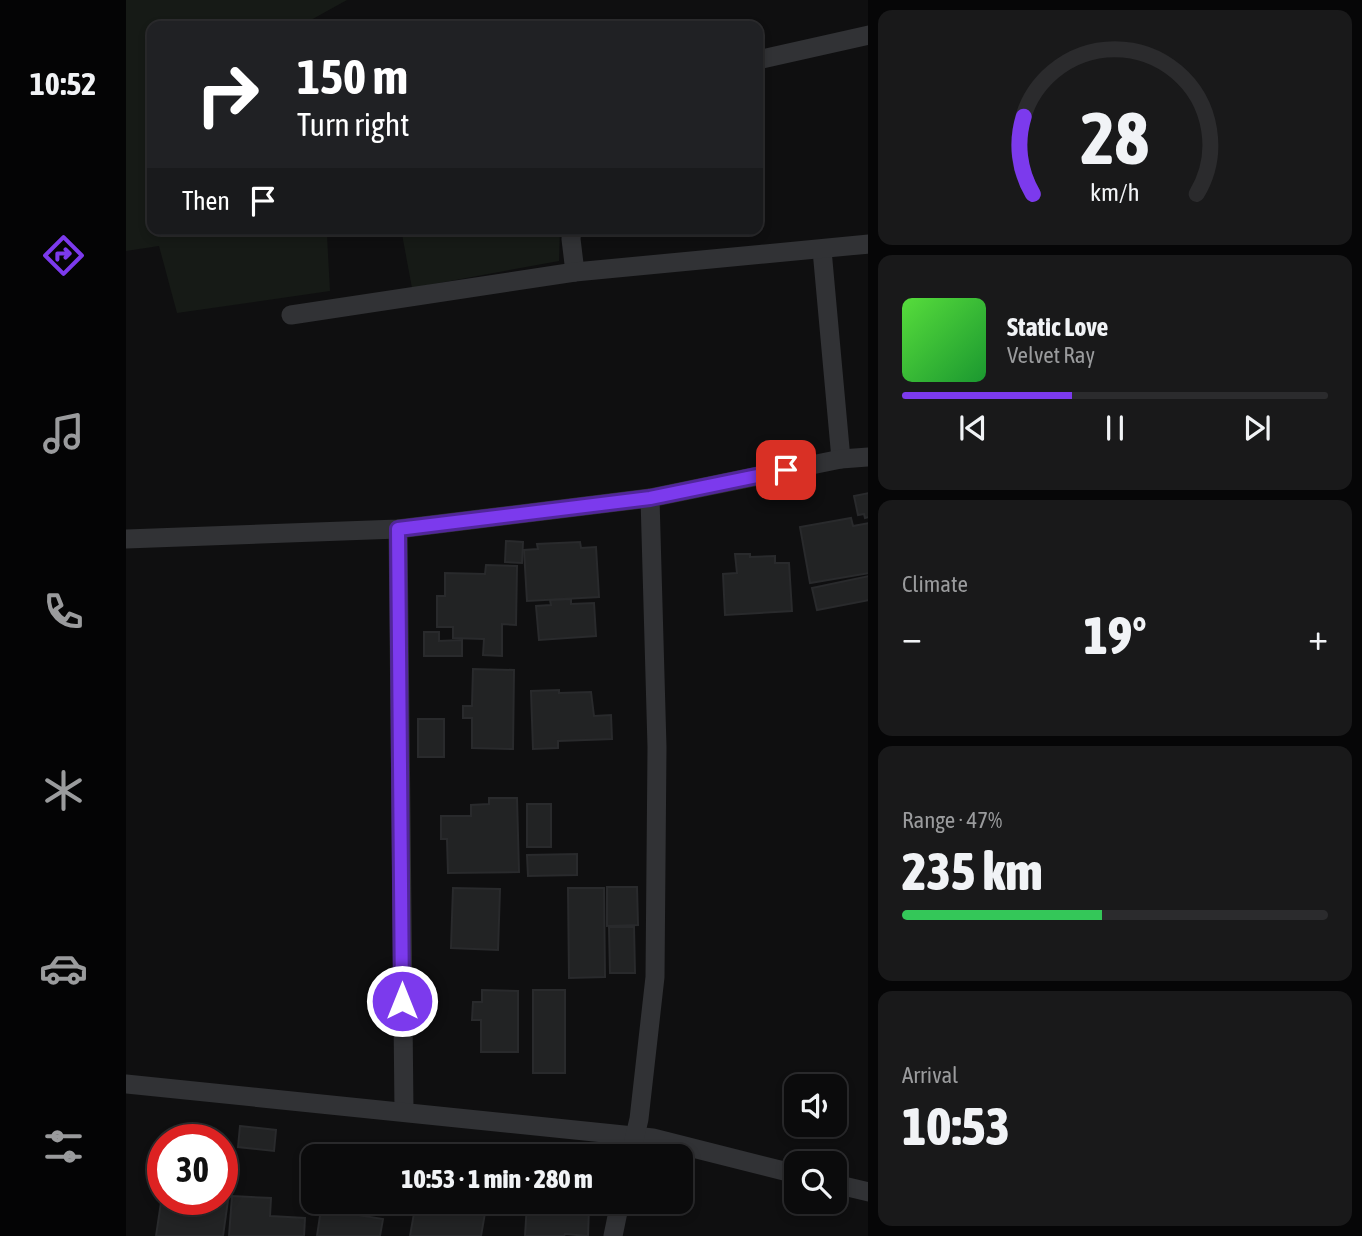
<!DOCTYPE html>
<meta charset="utf-8">
<style>
:root{--surface:#0b0b0c;--page:#19191a;--text:#f1f3f6;--muted:#9a9b9d;--line:#2b2b2d;--accent:#7c3aed}
body{margin:0;font-family:"Asap Condensed",sans-serif;background:var(--page);color:var(--text);height:100vh;display:flex;flex-direction:column;font-size:26px;white-space:nowrap}
*{box-sizing:border-box;margin:0}
p{font-size:23px;color:var(--muted)}
.icon{flex:none;width:38px;height:38px;fill:none;stroke:currentColor;stroke-width:2;stroke-linecap:round;stroke-linejoin:round}
.map{position:relative;flex:1;overflow:hidden}
.drawer{display:flex;flex-direction:column;gap:10px;padding:10px;background:#060607;width:494px}
.drawer>*{flex:none}
.top-card{position:absolute;left:21px;top:21px;width:616px;height:214px;border-radius:14px;box-shadow:0 4px 10px #0003,0 0 0 2px var(--line);background:#202124;color:#fff;overflow:hidden}
.tools{position:absolute;left:658px;top:1074px;display:grid;gap:14px}
.tools a{display:grid;place-items:center;width:63px;height:63px;border-radius:14px;background:var(--surface);box-shadow:0 4px 10px #0003,0 0 0 2px var(--line);font-size:35px}
.speed{position:absolute;left:21px;top:1124px;display:flex;gap:14px;font-size:35px;font-weight:700;text-align:center}
.speed>*{display:grid;place-content:center;width:91px;height:91px;border-radius:50%;background:var(--surface);box-shadow:0 4px 10px #0003,0 0 0 2px var(--line);line-height:1}
.speed .limit{border:10px solid #d22;background:#fff;color:#111}
.pin{position:absolute;display:grid;place-items:center;width:60px;height:60px;color:#fff;margin:-30px;border-radius:14px;box-shadow:0 4px 10px #0006}
.me{position:absolute;width:77px;margin:-38px;rotate:0deg;stroke-linejoin:round;filter:drop-shadow(0 0 5px #0008)}
.turn{display:flex;align-items:center;gap:24px;height:147px;padding:0 35px;font-size:32px}
.turn .icon{width:91px;height:91px;stroke-width:2.5}
.turn b{display:block;font-size:49px;line-height:60px}
.then{display:flex;align-items:center;height:66px;padding:0 35px;background:#0003;gap:14px;font-size:26px}
.big{font-size:52px;font-weight:800;line-height:1.1}
.drawer .tile{flex:1;display:flex;flex-direction:column;justify-content:center;gap:10px;min-width:0;padding:0 24px;border-radius:14px;background:var(--page)}
.drawer .dial{align-items:center;gap:0}
.dial svg{height:182px;overflow:visible;fill:none;stroke:var(--line);stroke-width:7;stroke-linecap:round;text-anchor:middle}
.dial text{fill:var(--text);stroke:none}
.song{display:flex;align-items:center;gap:21px}
.cover{width:84px;height:84px;border-radius:10px;background:linear-gradient(135deg,hsl(110 70% 55%),hsl(130 70% 35%))}
.played{height:7px;border-radius:4px;background:linear-gradient(90deg,var(--accent) 40%,var(--line) 40%)}
.keys{display:flex;justify-content:space-around;direction:ltr}
.heat{display:flex;justify-content:space-between;align-items:center;font-size:38px;direction:ltr}
.charge{height:10px;border-radius:5px;background:linear-gradient(90deg,#34c759 47%,var(--line) 0)}
.trip{position:absolute;left:175px;top:1144px;width:392px;height:70px;border-radius:14px;background:var(--surface);box-shadow:0 4px 10px #0003,0 0 0 2px var(--line);font-weight:800;line-height:70px;text-align:center}
main{display:flex;flex:1;min-height:0}
.tabs{display:flex;flex-direction:column;width:126px;justify-content:space-around;align-items:center;background:#040405;color:var(--muted)}
.tabs .icon{width:49px;height:49px}
.tabs .current{color:var(--accent)}
.tabs b{font-size:32px;color:var(--text)}
.map>svg:first-child{display:block}
.green{fill:#161a16}
.building{fill:#222324;stroke:#292a2c;stroke-width:2}
.lines{fill:none;stroke-linecap:round;stroke-linejoin:round}
.street{stroke:#313235;stroke-width:19}
.route-casing{stroke:#51269a;stroke-width:18}
.route{stroke:#7c3aed;stroke-width:12}
</style>
<main>
<nav class="tabs">
<b>10:52</b>
<svg class="icon current" aria-label="directions" viewBox="0 0 24 24"><path d="M12 3l9 9-9 9-9-9zM9 14v-3h6M13 9l2 2-2 2"/></svg>
<svg class="icon" aria-label="music" viewBox="0 0 24 24"><path d="M9 18V5l10-2v13"/><circle cx="6" cy="18" r="3"/><circle cx="16" cy="16" r="3"/></svg>
<svg class="icon" aria-label="phone" viewBox="0 0 24 24"><path d="M5 4h4l2 5-3 2q2 4 5 5l2-3 5 2v4C11 20 4 13 5 4z"/></svg>
<svg class="icon" aria-label="climate" viewBox="0 0 24 24"><path d="M12 3v18M4 7l16 10M4 17L20 7"/></svg>
<svg class="icon" aria-label="car" viewBox="0 0 24 24"><path d="M5 17H2v-5l4-1 3-4h7l3 4 3 1v5h-3M9 17h6M6 11h13"/><circle cx="7" cy="17" r="2"/><circle cx="17" cy="17" r="2"/></svg>
<svg class="icon" aria-label="filters" viewBox="0 0 24 24"><path d="M4 7h16M4 17h16"/><circle cx="9" cy="7" r="2"/><circle cx="15" cy="17" r="2"/></svg>
</nav>
<div class="map">
<svg width="743" height="1236" viewBox="0 0 743 1236">
<rect width="100%" height="100%" fill="#0f0f10"/>
<g class="green">
<polygon points="0,0 221,0 174,26 26,26 26,229 236,229 201,235 204,291 51,313 33,246 0,251"/>
<polygon points="275,229 434,229 433,261 286,288"/>
</g>
<g class="building">
<polygon points="743,493 743,517 739,518 738,514 732,515 728,496"/>
<polygon points="725,518 727,526 743,523 743,573 684,583 674,527"/>
<polygon points="380,541 397,542 396,563 379,562"/>
<polygon points="454,542 455,548 470,547 473,597 401,601 398,550 412,549 411,544"/>
<polygon points="609,554 624,554 624,557 649,556 649,563 663,563 666,611 599,615 597,574 611,573"/>
<polygon points="360,565 391,566 390,625 376,624 376,656 357,655 358,639 327,638 327,627 311,627 311,596 319,596 319,573 359,574"/>
<polygon points="743,576 743,600 691,610 686,588"/>
<polygon points="445,599 445,604 468,603 470,636 413,640 410,606 425,605 424,600"/>
<polygon points="298,632 313,632 313,641 336,640 336,656 298,656"/>
<polygon points="347,669 388,670 387,749 346,748 346,718 337,718 337,706 346,706"/>
<polygon points="433,690 433,693 465,692 468,716 485,715 486,739 432,741 432,748 407,749 405,691"/>
<rect x="292" y="719" width="26" height="38"/>
<polygon points="363,798 391,798 393,872 322,873 321,839 315,839 315,816 345,816 345,805 363,804"/>
<rect x="401" y="804" width="24" height="43"/>
<polygon points="451,854 451,875 402,876 401,855"/>
<polygon points="481,887 511,887 512,925 481,926"/>
<polygon points="327,888 374,889 372,950 325,948"/>
<polygon points="442,888 478,888 479,977 443,978"/>
<polygon points="483,927 508,927 509,973 484,973"/>
<polygon points="356,990 392,991 392,1052 355,1052 355,1020 346,1020 347,1002 356,1002"/>
<rect x="407" y="990" width="32" height="83"/>
<polygon points="114,1126 150,1130 148,1151 112,1147"/>
<polygon points="289,1144 306,1146 305,1157 288,1157"/>
<polygon points="37,1189 37,1199 96,1199 96,1192 103,1193 97,1236 30,1236"/>
<polygon points="106,1196 145,1198 144,1216 179,1218 178,1236 103,1236"/>
<polygon points="290,1202 305,1205 305,1202 340,1202 339,1209 359,1213 355,1236 284,1236"/>
<polygon points="407,1202 432,1202 431,1205 463,1207 462,1236 439,1234 438,1236 399,1236 401,1204 407,1204"/>
<polygon points="195,1209 257,1219 254,1236 191,1236"/>
</g>
<g class="lines">
<g class="street">
<polyline points="632,60 743,35"/>
<polyline points="446,229 445,239 449,272"/>
<polyline points="696,250 715,459"/>
<polyline points="165,315 449,272 743,244"/>
<polyline points="272,529 278,1112"/>
<polyline points="0,539 272,529 524,498 715,459 743,457"/>
<polyline points="0,1084 527,1138 670,1174"/>
<polyline points="504,1157 513,1119 529,977 531,747 524,498"/>
<polyline points="709,1184 743,1192"/>
<polyline points="487,1236 494,1202"/>
</g>
</g>
<g class="lines">
<g class="route-casing">
<polyline id="route" points="276,1001 272,529 524,498 660,470"/>
</g>
<use href="#route" class="route"/>
</g>
</svg>
<div class="tools">
<a><svg class="icon" aria-label="sound" viewBox="0 0 24 24"><path d="M4 9h4l5-4v14l-5-4H4zM17 9q2 3 0 6"/></svg></a>
<a><svg class="icon" aria-label="search" viewBox="0 0 24 24"><circle cx="10" cy="10" r="6"/><path d="M15 15l6 6"/></svg></a>
</div>
<div class="speed"><div class="limit">30</div></div>
<div class="pin" style="left:660px;top:470px;background:#d93025"><svg class="icon" aria-label="arrive" viewBox="0 0 24 24"><path d="M6 21V4h12l-3 4 3 4H6"/></svg></div>
<svg class="me" style="left:276px;top:1001px" viewBox="-20 -20 40 40"><circle r="17" fill="#7c3aed" stroke="#fff" stroke-width="3"/><path d="M0-11L8 9 0 5-8 9z" fill="#fff"/></svg>
<div class="trip">10:53 · 1 min · 280 m</div>
<div class="top-card">
<div class="turn"><svg class="icon" aria-label="right" viewBox="0 0 24 24"><path d="M7 20v-9h11M14 6l5 5-5 5"/></svg><div><b>150 m</b>Turn right</div></div>
<div class="then">Then<svg class="icon" aria-label="arrive" viewBox="0 0 24 24"><path d="M6 21V4h12l-3 4 3 4H6"/></svg></div>
</div>
</div>
<section class="drawer">
<div class="tile dial"><svg viewBox="0 0 100 80">
<path d="M14 69A42 42 0 1 1 86 69"/>
<path d="M14 69A42 42 0 0 1 10 35" stroke="#7c3aed"/>
<text x="50" y="56" font-size="32" font-weight="700">28</text>
<text x="50" y="72" font-size="11">km/h</text>
</svg></div>
<div class="tile">
<div class="song"><i class="cover"></i><div><b>Static Love</b><p>Velvet Ray</p></div></div>
<div class="played"></div>
<div class="keys"><svg class="icon" aria-label="previous" viewBox="0 0 24 24"><path d="M18 5L8 12l10 7zM5 5v14"/></svg><svg class="icon" aria-label="pause" viewBox="0 0 24 24"><path d="M8 5v14M16 5v14"/></svg><svg class="icon" aria-label="next" viewBox="0 0 24 24"><path d="M6 5l10 7-10 7zM19 5v14"/></svg></div>
</div>
<div class="tile"><p>Climate</p>
<div class="heat"><a>−</a><b class="big">19°</b><a>+</a></div>
</div>
<div class="tile"><p>Range · 47%</p><b class="big">235 km</b><div class="charge"></div></div>
<div class="tile"><p>Arrival</p><b class="big">10:53</b></div>
</section>
</main>
